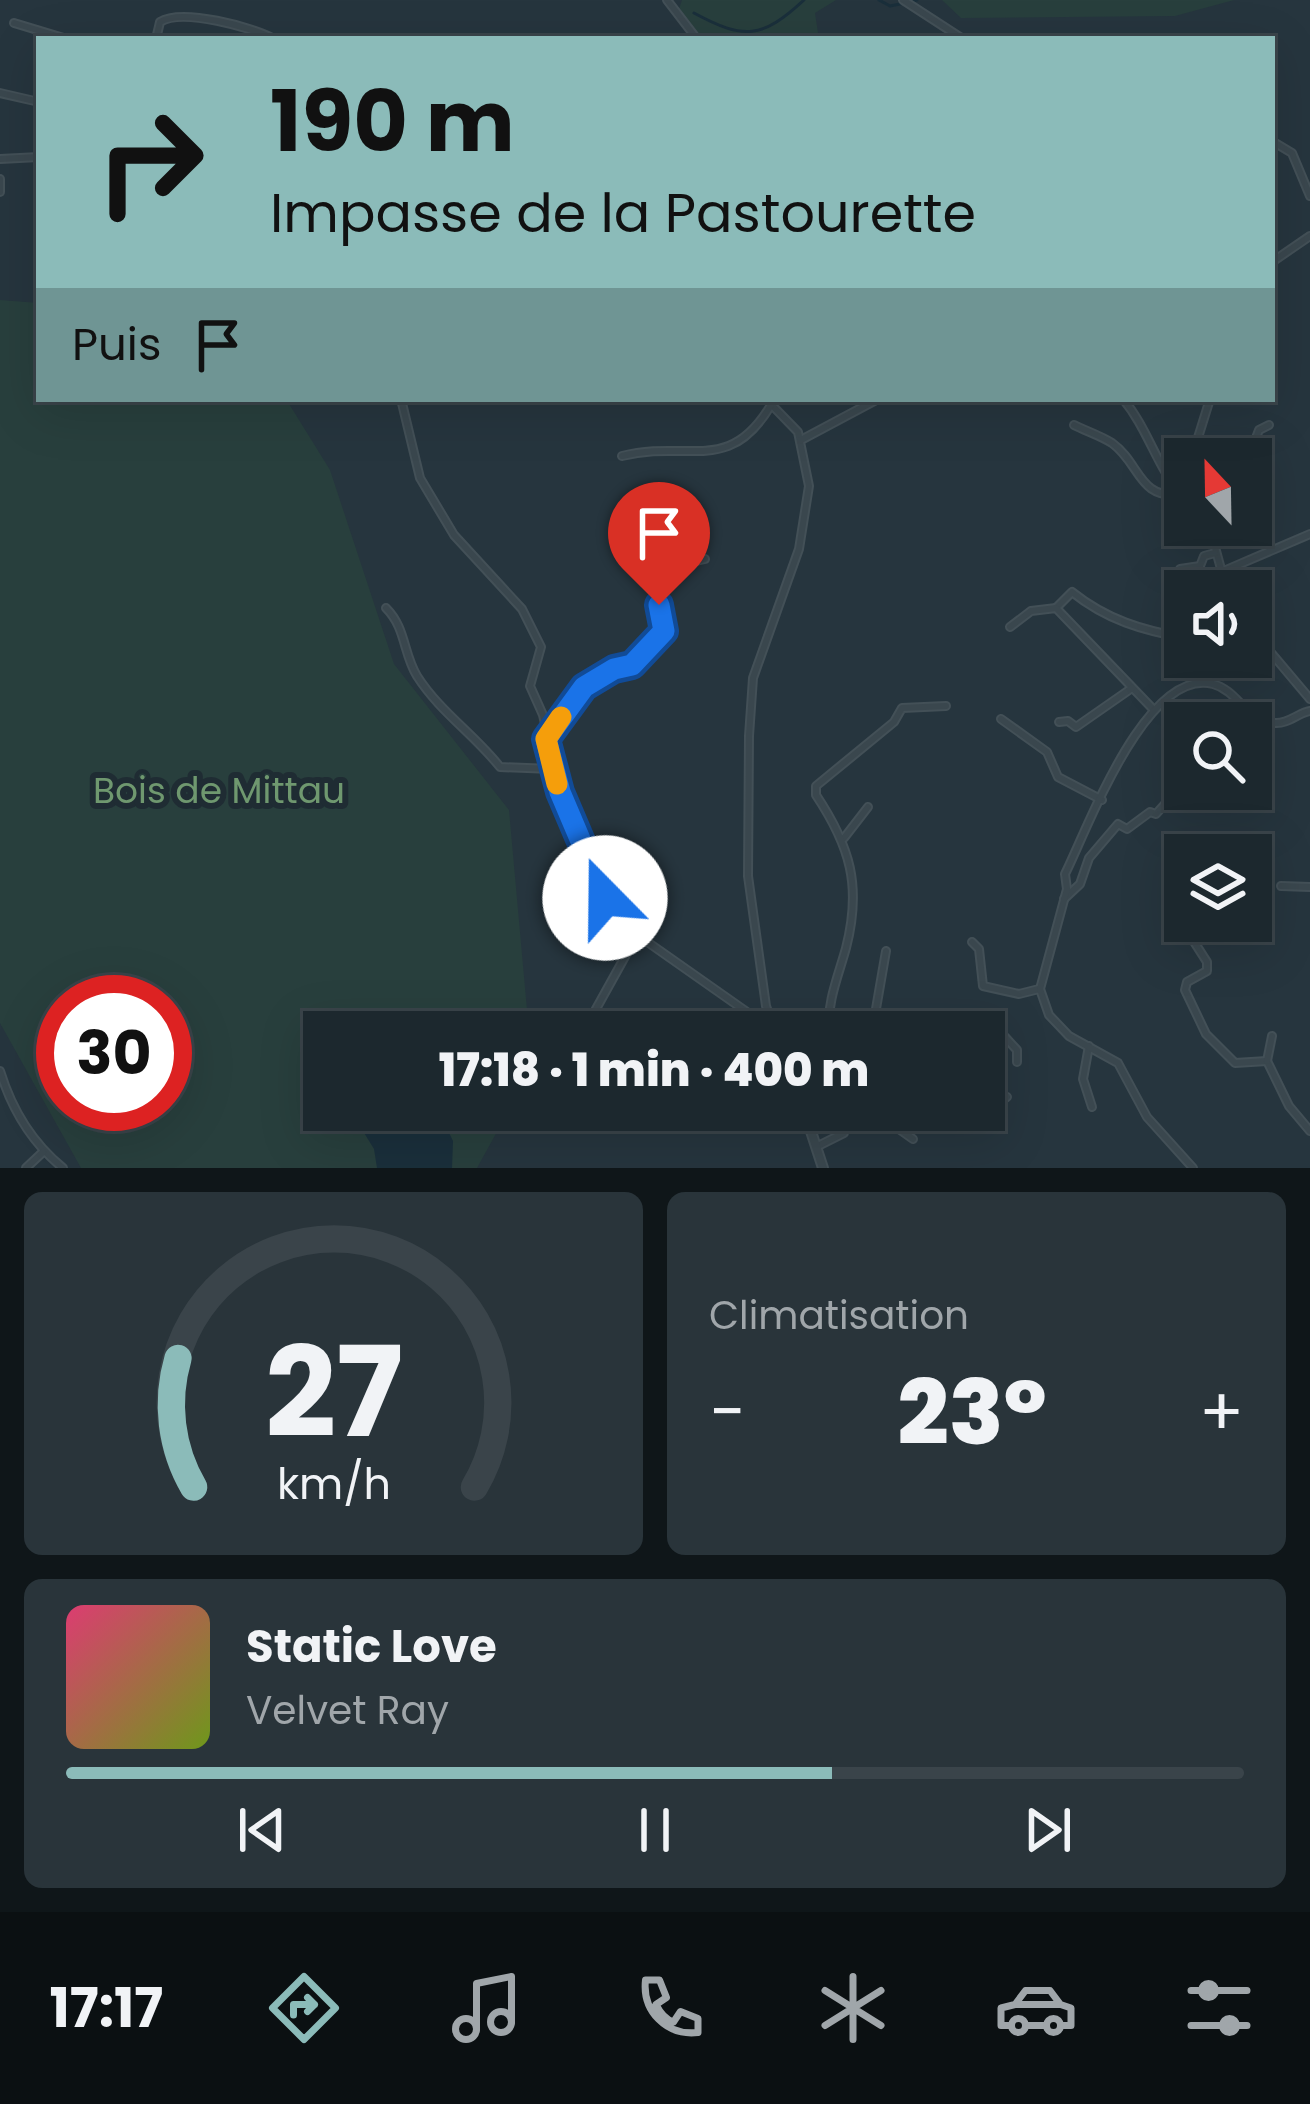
<!DOCTYPE html>
<html lang="fr">
<meta charset="utf-8">
<style>
:root{--surface:#1c282e;--page:#29343a;--text:#f1f3f6;--muted:#a0a6aa;--line:#3a444a;--accent:#8bbbb9}
body{margin:0;font-family:Poppins,sans-serif;background:var(--page);color:var(--text);height:100vh;display:flex;flex-direction:column;font-size:45px;white-space:nowrap}
*{box-sizing:border-box;margin:0}
p{font-size:39px;color:var(--muted)}
.icon{flex:none;width:66px;height:66px;fill:none;stroke:currentColor;stroke-width:2;stroke-linecap:round;stroke-linejoin:round}
.map{position:relative;height:1168px;overflow:hidden}
.details{display:flex;flex-direction:column;gap:24px;padding:24px;background:#0f1619;flex:1}
.details>*{flex:none}
.banner{position:absolute;left:36px;top:36px;width:1239px;height:366px;border-radius:0px;box-shadow:0 12px 48px #0002,0 0 0 3px var(--line);background:#8bbbb9;color:#111;overflow:hidden}
.needle{width:78px;rotate:338deg}
.controls{position:absolute;left:1164px;top:438px;display:grid;gap:24px}
.controls a{display:grid;place-items:center;width:108px;height:108px;border-radius:0px;background:var(--surface);box-shadow:0 12px 48px #0002,0 0 0 3px var(--line);font-size:60px}
.speed{position:absolute;left:36px;top:975px;display:flex;gap:24px;font-size:60px;font-weight:700;text-align:center}
.speed>*{display:grid;place-content:center;width:156px;height:156px;border-radius:50%;background:var(--surface);box-shadow:0 12px 48px #0002,0 0 0 3px var(--line);line-height:1}
.speed .limit{border:18px solid #d22;background:#fff;color:#111}
.pin{position:absolute;display:grid;place-items:center;width:102px;height:102px;color:#fff;margin:-123px -51px;border-radius:50% 50% 50% 0;rotate:-45deg;box-shadow:0 0 12px #0007}
.pin .icon{rotate:45deg}
.me{position:absolute;width:132px;margin:-66px;rotate:338deg;stroke-linejoin:round;filter:drop-shadow(0 0 9px #0008)}
.turn{display:flex;align-items:center;gap:42px;height:252px;padding:0 36px;font-size:54px}
.turn .icon{width:156px;height:156px;stroke-width:2.5}
.turn b{display:block;font-size:84px;line-height:102px}
.then{display:flex;align-items:center;height:114px;padding:0 36px;background:#0003;gap:24px;font-size:45px}
.big{font-size:90px;font-weight:800;line-height:1.1}
.details .tile{flex:1;display:flex;flex-direction:column;justify-content:center;gap:18px;min-width:0;padding:0 42px;border-radius:18px;background:var(--page)}
.details .dial{align-items:center;gap:0}
.dial svg{height:312px;overflow:visible;fill:none;stroke:var(--line);stroke-width:7;stroke-linecap:round;text-anchor:middle}
.dial text{fill:var(--text);stroke:none}
.song{display:flex;align-items:center;gap:36px}
.cover{width:144px;height:144px;border-radius:18px;background:linear-gradient(135deg,hsl(340 70% 55%),hsl(80 70% 35%))}
.played{height:12px;border-radius:6px;background:linear-gradient(90deg,var(--accent) 65%,var(--line) 65%)}
.keys{display:flex;justify-content:space-around;direction:ltr}
.heat{display:flex;justify-content:space-between;align-items:center;font-size:66px;direction:ltr}
.details .tiles{flex:1;display:grid;gap:24px;grid-template-columns:1fr 1fr}
.tile:last-child{grid-column:span 2}
.trip{position:absolute;left:303px;top:1011px;width:702px;height:120px;border-radius:0px;background:var(--surface);box-shadow:0 12px 48px #0002,0 0 0 3px var(--line);font-weight:800;line-height:120px;text-align:center}
.menu{display:flex;height:192px;justify-content:space-around;align-items:center;background:#0b1012;color:var(--muted)}
.menu .icon{width:84px;height:84px}
.menu .on{color:var(--accent)}
.menu b{font-size:54px;color:var(--text)}
.map>svg:first-child{display:block}
.green{fill:#283f3d;fill-rule:evenodd}
.water{fill:#1a2f3b}
.lines{fill:none;stroke-linecap:round;stroke-linejoin:round}
.stream{stroke:#1a2f3b;stroke-width:3}
.minor-casing{stroke:#435057;stroke-width:10}
.tertiary-casing{stroke:#435057;stroke-width:12}
.minor{stroke:#3a474e;stroke-width:6}
.tertiary{stroke:#3a474e;stroke-width:8}
.route-casing{stroke:#114b97;stroke-width:30}
.route{stroke:#1a73e8;stroke-width:21}
.slow{stroke:#f59e0b;stroke-width:21}
.labels{text-anchor:middle;stroke-width:12;stroke-linejoin:round;paint-order:stroke}
.park-label{font-size:36px;fill:#6f986f;stroke:#1f2c33}
</style>
<div class="map">
<svg width="1310" height="1168" viewBox="0 0 1310 1168">
<rect width="100%" height="100%" fill="#26353e"/>
<g class="green">
<polygon points="682,0 836,0 815,13 819,39 700,39 679,9"/>
<polygon points="942,0 1234,0 1175,16 961,18"/>
<path d="M0,300L39,303V399H286L330,470L394,664L509,810L529,1032H324V1110H509L477,1168H81L0,1023ZM63,1002H165V1104H63Z"/>
</g>
<polygon class="water" points="350,1110 438,1110 453,1141 452,1168 377,1168 374,1149"/>
<g class="lines">
<g class="stream">
<polyline points="879,0 890,6 900,4"/>
<polyline points="912,1 917,0"/>
<path d="M694,13C744,40 762,39 804,0"/>
</g>
<g class="minor-casing">
<g id="minor">
<polyline points="667,0 697,39"/>
<polyline points="903,0 963,39"/>
<polyline points="14,23 67,39"/>
<path d="M156,39L160,22C182,8 252,27 274,39"/>
<polyline points="0,93 39,102"/>
<polyline points="1272,141 1292,153 1310,196"/>
<polyline points="0,159 39,157"/>
<polyline points="0,179 0,192"/>
<polyline points="1272,262 1310,236"/>
<polyline points="401,399 420,478 454,535 522,609 541,647 530,686 543,715 560,792 605,898 646,941 747,1012 759,1032"/>
<polyline points="766,399 798,432 809,486 799,549 753,678 749,736 748,876 766,1006 775,1032"/>
<polyline points="925,399 927,399"/>
<path d="M1123,399C1149,430 1157,469 1185,499"/>
<path d="M1074,425C1086,431 1101,436 1112,443C1140,463 1139,500 1180,494"/>
<polyline points="801,440 878,399"/>
<path d="M622,456C688,439 729,476 771,405"/>
<polyline points="1199,459 1196,444 1210,399"/>
<polyline points="1248,459 1259,430 1269,425"/>
<polyline points="1209,525 1227,591"/>
<polyline points="1180,569 1200,566 1204,556 1215,553"/>
<polyline points="1219,573 1310,534"/>
<path d="M386,608C406,628 403,653 417,676C440,712 474,734 500,767L552,769"/>
<path d="M1056,608L1072,592C1107,620 1142,630 1185,638"/>
<polyline points="1010,627 1031,611 1056,608 1152,708"/>
<polyline points="1251,629 1310,699"/>
<polyline points="1001,719 1047,752 1058,777 1102,800"/>
<polyline points="1059,722 1068,721 1076,727 1132,688"/>
<polyline points="1212,723 1212,717 1247,714"/>
<polyline points="548,736 585,687 614,669 632,665 664,631 655,578 679,565 705,559"/>
<polyline points="844,838 868,807"/>
<polyline points="1281,886 1310,887"/>
<polyline points="1064,899 1080,884 1089,858 1118,824 1127,829 1150,812 1156,814 1181,786"/>
<polyline points="1168,901 1207,962 1207,971 1187,982 1185,990 1206,1034 1235,1063 1267,1061 1289,1106 1310,1131"/>
<polyline points="972,942 979,949 983,986 1019,994 1039,989"/>
<polyline points="590,1032 591,1018 637,935"/>
<path d="M829,1032C827,1001 838,977 846,948C862,886 850,846 816,795V786L894,722L902,708L946,706"/>
<polyline points="872,1032 886,951"/>
<polyline points="919,1032 926,1032"/>
<polyline points="984,1041 1005,1037 1017,1050 1017,1062"/>
<polyline points="1089,1046 1083,1079 1092,1107"/>
<polyline points="1267,1061 1272,1036"/>
<path d="M0,1071C12,1110 31,1142 63,1168"/>
<polyline points="984,1101 997,1104 1007,1097"/>
<polyline points="872,1110 913,1139"/>
<polyline points="967,1110 974,1114 978,1110"/>
<polyline points="726,1118 738,1110"/>
<polyline points="818,1146 844,1133 846,1110"/>
<polyline points="26,1168 43,1152"/>
<path d="M1193,1168L1147,1117L1118,1063L1069,1036L1049,1015L1040,989L1067,889L1065,874C1088,828 1146,667 1213,684C1239,691 1245,721 1275,723C1288,724 1298,713 1310,711"/>
</g>
</g>
<g class="tertiary-casing">
<polyline id="tertiary" points="804,1110 823,1168"/>
</g>
<use href="#minor" class="minor"/>
<use href="#tertiary" class="tertiary"/>
</g>
<g class="lines">
<g class="route-casing">
<polyline id="route" points="605,898 560,792 546,739 584,687 614,669 632,665 664,631 659,605"/>
</g>
<use href="#route" class="route"/>
<polyline class="slow" points="557,784 546,739 561,717"/>
</g>
<g class="labels">
<g class="park-label">
<text x="219" y="803">Bois de Mittau</text>
</g>
</g>
</svg>
<div class="controls">
<a><svg class="needle" viewBox="-14 -14 28 28"><path d="M0-13l5 13h-10z" fill="#e53935"/><path d="M0 13l5-13h-10z" fill="#a0a6aa"/></svg></a>
<a><svg class="icon" aria-label="sound" viewBox="0 0 24 24"><path d="M4 9h4l5-4v14l-5-4H4zM17 9q2 3 0 6"/></svg></a>
<a><svg class="icon" aria-label="search" viewBox="0 0 24 24"><circle cx="10" cy="10" r="6"/><path d="M15 15l6 6"/></svg></a>
<a><svg class="icon" aria-label="layers" viewBox="0 0 24 24"><path d="M12 4l9 5-9 5-9-5zM3 14l9 5 9-5"/></svg></a>
</div>
<div class="speed"><div class="limit">30</div></div>
<div class="pin" style="left:659px;top:605px;background:#d93025"><svg class="icon" aria-label="arrive" viewBox="0 0 24 24"><path d="M6 21V4h12l-3 4 3 4H6"/></svg></div>
<svg class="me" style="left:605px;top:898px" viewBox="-20 -20 40 40"><circle r="19" fill="#fff"/><path d="M0-13L10 11 0 6-10 11z" fill="#1a73e8"/></svg>
<div class="trip">17:18 · 1 min · 400 m</div>
<div class="banner">
<div class="turn"><svg class="icon" aria-label="right" viewBox="0 0 24 24"><path d="M7 20v-9h11M14 6l5 5-5 5"/></svg><div><b>190 m</b>Impasse de la Pastourette</div></div>
<div class="then">Puis<svg class="icon" aria-label="arrive" viewBox="0 0 24 24"><path d="M6 21V4h12l-3 4 3 4H6"/></svg></div>
</div>
</div>
<section class="details">
<div class="tiles">
<div class="tile dial"><svg viewBox="0 0 100 80">
<path d="M14 69A42 42 0 1 1 86 69"/>
<path d="M14 69A42 42 0 0 1 10 36" stroke="#8bbbb9"/>
<text x="50" y="56" font-size="32" font-weight="700">27</text>
<text x="50" y="72" font-size="11">km/h</text>
</svg></div>
<div class="tile"><p>Climatisation</p>
<div class="heat"><a>−</a><b class="big">23°</b><a>+</a></div>
</div>
<div class="tile">
<div class="song"><i class="cover"></i><div><b>Static Love</b><p>Velvet Ray</p></div></div>
<div class="played"></div>
<div class="keys"><svg class="icon" aria-label="previous" viewBox="0 0 24 24"><path d="M18 5L8 12l10 7zM5 5v14"/></svg><svg class="icon" aria-label="pause" viewBox="0 0 24 24"><path d="M8 5v14M16 5v14"/></svg><svg class="icon" aria-label="next" viewBox="0 0 24 24"><path d="M6 5l10 7-10 7zM19 5v14"/></svg></div>
</div>
</div>
</section>
<nav class="menu">
<b>17:17</b>
<svg class="icon on" aria-label="directions" viewBox="0 0 24 24"><path d="M12 3l9 9-9 9-9-9zM9 14v-3h6M13 9l2 2-2 2"/></svg>
<svg class="icon" aria-label="music" viewBox="0 0 24 24"><path d="M9 18V5l10-2v13"/><circle cx="6" cy="18" r="3"/><circle cx="16" cy="16" r="3"/></svg>
<svg class="icon" aria-label="phone" viewBox="0 0 24 24"><path d="M5 4h4l2 5-3 2q2 4 5 5l2-3 5 2v4C11 20 4 13 5 4z"/></svg>
<svg class="icon" aria-label="climate" viewBox="0 0 24 24"><path d="M12 3v18M4 7l16 10M4 17L20 7"/></svg>
<svg class="icon" aria-label="car" viewBox="0 0 24 24"><path d="M5 17H2v-5l4-1 3-4h7l3 4 3 1v5h-3M9 17h6M6 11h13"/><circle cx="7" cy="17" r="2"/><circle cx="17" cy="17" r="2"/></svg>
<svg class="icon" aria-label="filters" viewBox="0 0 24 24"><path d="M4 7h16M4 17h16"/><circle cx="9" cy="7" r="2"/><circle cx="15" cy="17" r="2"/></svg>
</nav>
